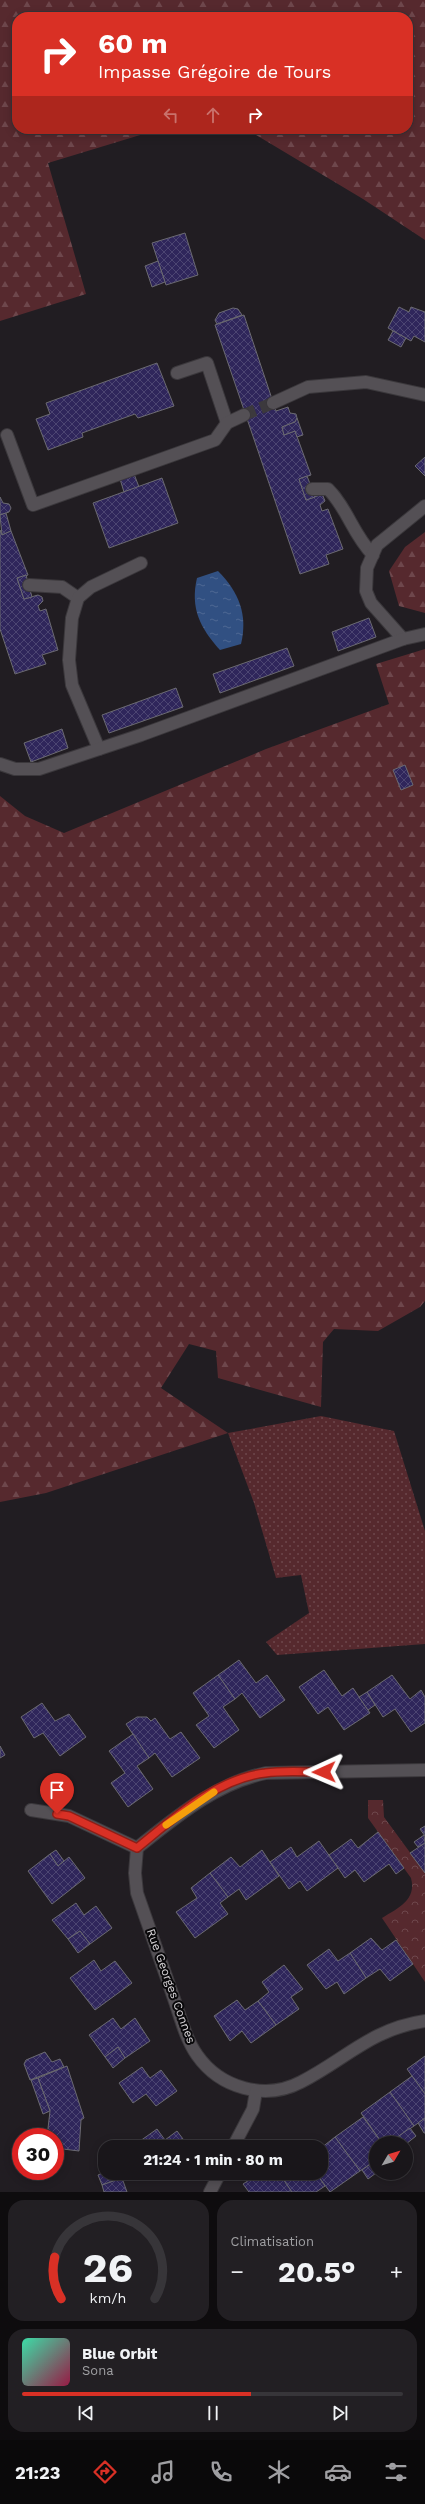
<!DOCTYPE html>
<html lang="fr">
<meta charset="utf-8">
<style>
:root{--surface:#19161a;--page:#221f23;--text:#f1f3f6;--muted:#9f9fa2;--line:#373539;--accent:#d93025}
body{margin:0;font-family:"Work Sans",sans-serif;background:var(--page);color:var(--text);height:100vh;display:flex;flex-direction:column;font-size:15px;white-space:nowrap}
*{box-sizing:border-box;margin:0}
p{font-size:13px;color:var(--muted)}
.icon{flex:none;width:22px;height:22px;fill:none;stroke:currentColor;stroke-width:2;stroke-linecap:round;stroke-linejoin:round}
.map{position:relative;height:2192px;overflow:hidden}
.sheet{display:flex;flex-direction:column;gap:8px;padding:8px;background:#0e0c0e;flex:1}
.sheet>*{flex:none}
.hud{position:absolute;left:12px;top:12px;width:401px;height:122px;border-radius:16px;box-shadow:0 2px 10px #0003,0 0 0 1px var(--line);background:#d93025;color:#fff;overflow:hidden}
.needle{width:26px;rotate:52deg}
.fabs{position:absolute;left:369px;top:2136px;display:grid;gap:8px}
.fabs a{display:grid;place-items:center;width:44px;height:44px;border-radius:50%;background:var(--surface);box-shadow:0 2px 10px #0003,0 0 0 1px var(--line);font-size:20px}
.speed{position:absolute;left:12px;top:2128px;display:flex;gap:8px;font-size:20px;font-weight:700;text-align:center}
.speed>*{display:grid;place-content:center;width:52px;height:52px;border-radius:50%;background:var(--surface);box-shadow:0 2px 10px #0003,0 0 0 1px var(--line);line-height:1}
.speed .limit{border:6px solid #d22;background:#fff;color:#111}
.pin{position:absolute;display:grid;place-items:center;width:34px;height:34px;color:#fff;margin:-41px -17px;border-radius:50% 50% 50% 0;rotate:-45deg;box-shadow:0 0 4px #0007}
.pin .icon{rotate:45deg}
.me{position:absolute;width:44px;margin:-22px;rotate:269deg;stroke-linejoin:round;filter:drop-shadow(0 0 3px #0008)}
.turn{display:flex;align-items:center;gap:14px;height:84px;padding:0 20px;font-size:18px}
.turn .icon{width:52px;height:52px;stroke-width:2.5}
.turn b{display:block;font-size:28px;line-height:34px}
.lanes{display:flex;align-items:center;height:38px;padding:0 20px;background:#0003;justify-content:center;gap:20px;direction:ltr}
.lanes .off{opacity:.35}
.big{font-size:30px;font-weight:700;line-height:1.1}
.sheet .widget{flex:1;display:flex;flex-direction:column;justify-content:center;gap:6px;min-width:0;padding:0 14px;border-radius:16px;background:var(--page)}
.sheet .dial{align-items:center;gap:0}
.dial svg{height:104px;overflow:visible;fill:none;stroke:var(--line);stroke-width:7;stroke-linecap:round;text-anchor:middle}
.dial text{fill:var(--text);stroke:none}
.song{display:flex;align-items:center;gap:12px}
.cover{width:48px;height:48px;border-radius:6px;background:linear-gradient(135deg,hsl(160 70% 55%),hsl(340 70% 35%))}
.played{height:4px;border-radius:2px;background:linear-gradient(90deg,var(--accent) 60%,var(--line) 60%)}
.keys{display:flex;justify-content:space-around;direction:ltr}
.heat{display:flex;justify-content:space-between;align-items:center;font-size:22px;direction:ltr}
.sheet .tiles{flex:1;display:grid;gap:8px;grid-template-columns:1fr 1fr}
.widget:last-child{grid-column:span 2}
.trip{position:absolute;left:98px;top:2140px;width:230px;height:40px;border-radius:16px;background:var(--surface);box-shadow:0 2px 10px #0003,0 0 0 1px var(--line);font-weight:700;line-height:40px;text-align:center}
.tab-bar{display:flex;height:64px;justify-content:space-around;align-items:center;background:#0a090a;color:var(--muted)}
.tab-bar .icon{width:28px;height:28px}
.tab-bar .selected{color:var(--accent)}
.tab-bar b{font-size:18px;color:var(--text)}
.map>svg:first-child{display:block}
.forest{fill:url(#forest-firs)}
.park{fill:url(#park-crowns)}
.garden{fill:url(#garden-dots)}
.water{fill:url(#water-ripples)}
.building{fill:url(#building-cross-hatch);stroke:#6b6a71}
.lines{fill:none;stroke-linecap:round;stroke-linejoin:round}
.minor-tunnel{stroke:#3c393d;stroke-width:12;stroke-dasharray:12 6;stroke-linecap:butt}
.minor-casing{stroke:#3b383c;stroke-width:14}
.minor{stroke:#545055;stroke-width:12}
.route-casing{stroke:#8d1f18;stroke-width:10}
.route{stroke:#d93025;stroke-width:7}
.slow{stroke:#f59e0b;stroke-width:7}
.labels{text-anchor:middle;stroke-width:4;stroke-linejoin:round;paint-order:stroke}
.street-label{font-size:12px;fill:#d8d5d8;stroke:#09080a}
</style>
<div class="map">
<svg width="425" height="2192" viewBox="0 0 425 2192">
<defs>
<pattern id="forest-firs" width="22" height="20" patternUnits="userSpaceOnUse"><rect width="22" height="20" fill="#56292e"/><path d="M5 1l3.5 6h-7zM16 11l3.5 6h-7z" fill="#6e474c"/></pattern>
<pattern id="park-crowns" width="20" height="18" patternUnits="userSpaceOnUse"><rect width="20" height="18" fill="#56292e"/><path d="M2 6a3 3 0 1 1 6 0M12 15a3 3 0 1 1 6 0" fill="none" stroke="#6e474c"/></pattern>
<pattern id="garden-dots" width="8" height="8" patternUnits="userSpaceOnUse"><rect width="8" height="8" fill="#56292e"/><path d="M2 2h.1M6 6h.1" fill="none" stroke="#6e474c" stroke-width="1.8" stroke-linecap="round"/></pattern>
<pattern id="water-ripples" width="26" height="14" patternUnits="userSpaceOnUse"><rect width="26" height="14" fill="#315082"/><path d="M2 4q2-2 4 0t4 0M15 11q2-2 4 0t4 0" fill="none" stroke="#4e6893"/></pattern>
<pattern id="building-cross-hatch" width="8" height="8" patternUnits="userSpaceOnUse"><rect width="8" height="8" fill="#2f265b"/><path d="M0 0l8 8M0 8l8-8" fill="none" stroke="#4c4572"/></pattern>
</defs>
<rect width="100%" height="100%" fill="#211d22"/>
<g class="forest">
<polygon points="0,0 425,0 425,240 363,199 246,129 408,129 408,17 17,17 17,129 160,129 48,163 86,294 0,321"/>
<polygon points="425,532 425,613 399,606 389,571 405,547"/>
<polygon points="425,649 425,1301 420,1307 378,1331 334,1329 323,1342 321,1407 218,1378 216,1351 189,1344 161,1388 228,1433 46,1493 0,1502 0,796 25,816 64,833 266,749 389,704 376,664"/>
</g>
<path class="park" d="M368,1800H383L384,1817L425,1873V1982L382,1918C398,1908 417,1900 411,1878L368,1818Z"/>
<polygon class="garden" points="321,1416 394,1431 425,1531 425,1644 277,1655 266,1642 309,1613 301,1575 276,1578 254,1503 228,1433"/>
<path class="water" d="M218,571C239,592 248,615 241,644L220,650C200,628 190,608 197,578Z"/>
<g class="building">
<polygon points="185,233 198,275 166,285 152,243"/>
<polygon points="158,261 165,282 152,287 145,266"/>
<polygon points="399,307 409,312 411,307 425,312 425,342 414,336 411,341 388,328"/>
<polygon points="233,308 238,309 242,315 217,324 215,320 219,313"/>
<polygon points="244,315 276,411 288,407 290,413 296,414 297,418 295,422 282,427 284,435 295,431 311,475 299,479 306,500 320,495 323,496 325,501 320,505 322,511 328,509 343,549 326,555 329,564 300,574 215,325"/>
<polygon points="393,331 406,338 401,347 388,340"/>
<polygon points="157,363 174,406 138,418 135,414 82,433 83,437 48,450 36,419 50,414 46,403"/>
<polygon points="297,418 303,435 297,437 295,431 284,435 282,427 295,422"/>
<polygon points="425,457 425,476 415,466"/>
<polygon points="134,474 139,487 124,492 120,479"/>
<polygon points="307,476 315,497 306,500 299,479"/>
<polygon points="162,478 178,523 109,548 93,503"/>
<polygon points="0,497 3,503 9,504 11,508 9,512 0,515"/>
<polygon points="6,513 11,531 2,535 0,515"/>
<polygon points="0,530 2,535 11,531 28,575 17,578 24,599 38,595 42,597 43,601 38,606 40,611 46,609 58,650 42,655 46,664 15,674 0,629"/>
<polygon points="26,575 32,597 24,599 17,578"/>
<polygon points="369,618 376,637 338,651 332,632"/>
<polygon points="287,648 294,666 220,693 213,674"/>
<polygon points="176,688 183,707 109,733 102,715"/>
<polygon points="62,729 68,748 31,762 24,743"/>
<polygon points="405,765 413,785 401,790 393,770"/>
<polygon points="239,1660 256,1683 267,1675 285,1700 260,1718 242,1693 235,1699 218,1675"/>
<polygon points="324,1670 342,1696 353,1688 370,1713 344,1730 328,1707 318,1714 299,1687"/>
<polygon points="218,1675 235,1699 223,1707 239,1730 214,1748 196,1725 209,1716 193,1693"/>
<polygon points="392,1675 410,1699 421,1690 425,1697 425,1723 411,1732 395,1709 383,1717 367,1692"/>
<polygon points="367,1692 375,1705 368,1710 359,1697"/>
<polygon points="42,1703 55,1721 69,1714 86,1737 60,1756 43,1733 34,1738 21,1717"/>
<polygon points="137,1717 147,1717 151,1721 155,1718 170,1739 181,1732 200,1758 172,1777 155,1753 149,1758 126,1724"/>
<polygon points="133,1734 149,1758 137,1766 153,1789 128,1807 111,1783 125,1773 109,1751"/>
<polygon points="0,1746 5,1755 0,1758"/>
<polygon points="425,1826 425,1836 420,1829"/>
<polygon points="378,1832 404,1868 396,1874 389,1864 364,1882 355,1870 345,1878 329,1855 351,1839 358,1848"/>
<polygon points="424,1835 425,1843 418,1847 414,1842"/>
<polygon points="319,1841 338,1868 307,1891 300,1881 289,1889 270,1862 291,1847 297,1857"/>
<polygon points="425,1843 425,1873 410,1853"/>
<polygon points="56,1850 64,1861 58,1866 50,1854"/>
<polygon points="262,1850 279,1876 246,1900 239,1889 228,1897 210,1873 231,1857 240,1867"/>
<polygon points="50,1854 58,1866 69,1857 85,1878 52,1904 28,1871"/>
<polygon points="210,1873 228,1897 220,1903 228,1914 195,1938 176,1912 197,1898 191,1888"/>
<polygon points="76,1903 84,1915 96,1906 112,1928 90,1944 80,1931 68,1939 52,1920"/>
<polygon points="80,1931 90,1944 78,1953 68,1939"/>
<polygon points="371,1938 382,1950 396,1940 413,1964 390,1981 380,1969 366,1978 350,1953"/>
<polygon points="329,1949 338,1961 350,1953 366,1978 344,1994 337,1982 326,1989 307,1965"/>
<polygon points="94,1960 101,1971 115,1961 132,1983 95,2010 70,1978"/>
<polygon points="284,1965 303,1989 291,1997 299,2009 276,2025 258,2001 269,1992 262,1982"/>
<polygon points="237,2000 245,2010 258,2001 276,2025 251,2043 242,2031 230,2041 214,2016"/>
<polygon points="113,2018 121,2029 135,2018 150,2041 125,2058 118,2047 105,2057 89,2035"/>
<polygon points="118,2047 125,2058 113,2068 105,2057"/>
<polygon points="45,2052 52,2062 60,2059 64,2067 30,2080 24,2064 26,2060"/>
<polygon points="425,2056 425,2094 407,2069"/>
<polygon points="67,2066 84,2118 81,2120 79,2151 55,2148 55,2137 47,2137 50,2111 38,2078"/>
<polygon points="142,2067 150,2078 161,2070 177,2091 156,2106 146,2094 133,2103 119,2083"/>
<polygon points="412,2076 425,2094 425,2118 414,2126 390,2092"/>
<polygon points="38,2078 50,2111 43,2114 31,2080"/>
<polygon points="390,2092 414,2126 389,2143 382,2143 361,2113"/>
<polygon points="363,2117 382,2143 376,2143 376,2160 360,2171 335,2137"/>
<polygon points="425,2118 425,2133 424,2133 418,2123"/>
<polygon points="410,2128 416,2136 406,2144 389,2143"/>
<polygon points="157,2129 165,2140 177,2131 189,2147 133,2146"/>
<polygon points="335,2137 360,2171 330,2192 316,2173 321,2173 321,2148"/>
<polygon points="376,2160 376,2173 368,2179 362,2170"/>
<polygon points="105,2172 120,2173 122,2178 102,2185 98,2175"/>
<polygon points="154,2173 167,2173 159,2180"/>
<polygon points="260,2173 279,2173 292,2192 249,2192 243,2184"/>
<polygon points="279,2173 316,2173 325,2186 316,2192 292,2192"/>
<polygon points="122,2178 127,2192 104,2192 102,2185"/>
</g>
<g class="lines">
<polyline class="minor-tunnel" points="244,415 273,403"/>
<g class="minor-casing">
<g id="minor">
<polyline points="177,373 207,363 227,423"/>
<polyline points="273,403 308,387 366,382 425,395"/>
<polyline points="7,435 33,505 215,440 227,423 244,415"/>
<path d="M312,489H328C348,509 352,533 373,555"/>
<polyline points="29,585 62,587 78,598"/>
<polyline points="403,639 371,603 366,591 367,568 377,545 425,506"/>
<polyline points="99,749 72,685 69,660 72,618 78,598 91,587 141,563"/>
<polyline points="0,764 15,769 39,769 141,735 403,639 425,634"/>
<polyline points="31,1810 69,1816 137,1848"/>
<path d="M137,1848L135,1873L137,1893C149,1927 161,1962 173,1996C180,2015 185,2038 197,2055C220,2088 265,2101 301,2082C346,2059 371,2029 425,2021"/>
<path d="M137,1848C176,1817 216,1783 266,1773L425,1770"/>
<polyline points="233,2147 253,2109 256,2091"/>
<polyline points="210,2192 220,2173"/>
</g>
</g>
<use href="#minor" class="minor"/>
</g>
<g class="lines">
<g class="route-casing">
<path id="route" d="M57,1814L69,1816L137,1848C174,1818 216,1779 265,1773C284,1770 305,1772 324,1772"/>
</g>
<use href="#route" class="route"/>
<polyline class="slow" points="166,1825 214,1792"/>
</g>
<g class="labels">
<g class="street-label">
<text transform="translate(171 1986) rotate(70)" y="4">Rue Georges Connes</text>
</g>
</g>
</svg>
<div class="fabs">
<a><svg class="needle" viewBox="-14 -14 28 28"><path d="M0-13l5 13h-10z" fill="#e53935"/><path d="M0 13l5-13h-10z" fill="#9f9fa2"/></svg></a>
</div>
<div class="speed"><div class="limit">30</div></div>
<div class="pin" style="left:57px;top:1814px;background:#d93025"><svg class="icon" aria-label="arrive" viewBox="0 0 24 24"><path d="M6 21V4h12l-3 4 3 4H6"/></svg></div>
<svg class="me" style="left:324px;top:1772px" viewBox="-20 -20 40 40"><path d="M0-17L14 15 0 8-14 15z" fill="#d93025" stroke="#fff" stroke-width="4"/></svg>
<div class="trip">21:24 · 1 min · 80 m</div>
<div class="hud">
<div class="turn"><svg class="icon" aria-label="right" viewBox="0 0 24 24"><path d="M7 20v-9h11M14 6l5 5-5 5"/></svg><div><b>60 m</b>Impasse Grégoire de Tours</div></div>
<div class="lanes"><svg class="icon off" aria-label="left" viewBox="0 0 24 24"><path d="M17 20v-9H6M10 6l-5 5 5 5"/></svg><svg class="icon off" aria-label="ahead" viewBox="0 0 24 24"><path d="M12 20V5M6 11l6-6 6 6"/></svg><svg class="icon" aria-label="right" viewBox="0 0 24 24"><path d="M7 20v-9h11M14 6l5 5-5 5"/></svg></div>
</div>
</div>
<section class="sheet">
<div class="tiles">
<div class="widget dial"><svg viewBox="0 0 100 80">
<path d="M14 69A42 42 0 1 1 86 69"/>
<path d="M14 69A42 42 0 0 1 9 37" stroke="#d93025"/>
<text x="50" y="56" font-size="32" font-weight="700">26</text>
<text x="50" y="72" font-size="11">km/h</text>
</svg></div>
<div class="widget"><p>Climatisation</p>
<div class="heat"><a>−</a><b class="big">20.5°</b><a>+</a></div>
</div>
<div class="widget">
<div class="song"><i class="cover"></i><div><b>Blue Orbit</b><p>Sona</p></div></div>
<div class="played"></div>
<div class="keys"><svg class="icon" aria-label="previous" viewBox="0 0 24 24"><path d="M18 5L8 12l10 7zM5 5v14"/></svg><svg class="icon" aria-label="pause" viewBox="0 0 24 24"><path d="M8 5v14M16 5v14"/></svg><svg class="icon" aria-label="next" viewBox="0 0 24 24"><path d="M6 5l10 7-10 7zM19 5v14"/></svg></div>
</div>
</div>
</section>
<nav class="tab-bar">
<b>21:23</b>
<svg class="icon selected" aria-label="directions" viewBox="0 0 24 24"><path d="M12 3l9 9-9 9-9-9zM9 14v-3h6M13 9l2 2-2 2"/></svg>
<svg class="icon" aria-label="music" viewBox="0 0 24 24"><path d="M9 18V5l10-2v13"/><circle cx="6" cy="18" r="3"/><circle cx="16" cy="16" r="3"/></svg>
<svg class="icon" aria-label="phone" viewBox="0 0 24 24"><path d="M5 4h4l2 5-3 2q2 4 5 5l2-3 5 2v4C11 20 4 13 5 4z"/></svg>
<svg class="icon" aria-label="climate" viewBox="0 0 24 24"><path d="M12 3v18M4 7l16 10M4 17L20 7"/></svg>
<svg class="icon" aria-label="car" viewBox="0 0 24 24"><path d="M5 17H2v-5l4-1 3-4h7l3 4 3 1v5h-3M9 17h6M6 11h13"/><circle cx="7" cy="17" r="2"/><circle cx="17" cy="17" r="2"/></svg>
<svg class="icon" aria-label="filters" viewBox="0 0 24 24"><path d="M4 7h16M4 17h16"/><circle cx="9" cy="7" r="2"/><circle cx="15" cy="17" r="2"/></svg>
</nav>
